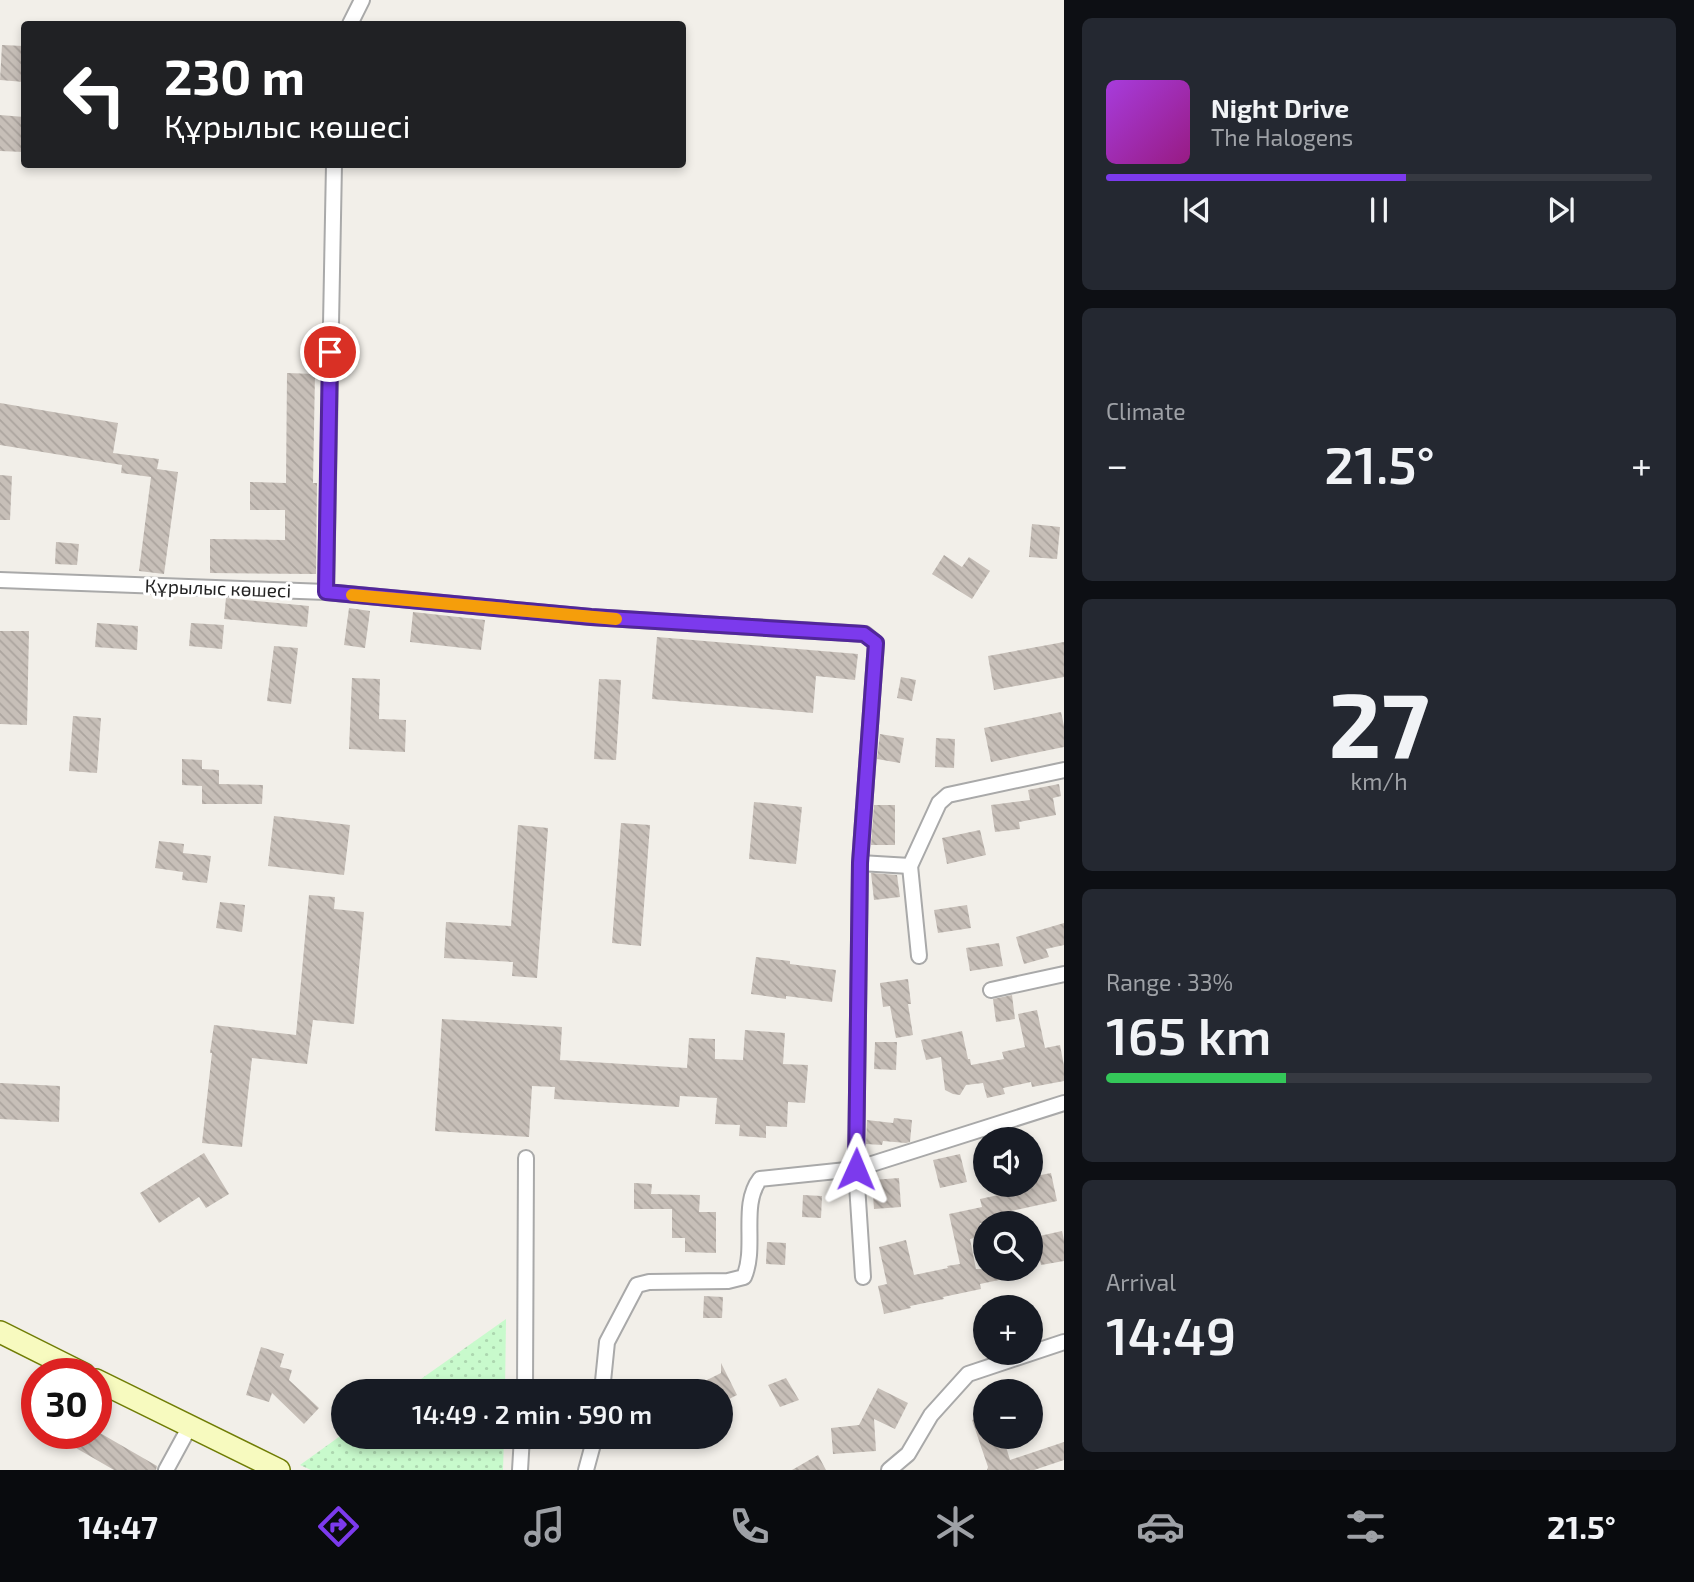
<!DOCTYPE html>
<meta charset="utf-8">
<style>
:root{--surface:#171b24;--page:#242831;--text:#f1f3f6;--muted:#9ea1a6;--line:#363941;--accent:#7c3aed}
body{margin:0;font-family:"Exo 2",sans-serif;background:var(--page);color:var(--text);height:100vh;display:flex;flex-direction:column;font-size:26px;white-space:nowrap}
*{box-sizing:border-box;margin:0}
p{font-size:23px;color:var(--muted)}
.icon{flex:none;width:38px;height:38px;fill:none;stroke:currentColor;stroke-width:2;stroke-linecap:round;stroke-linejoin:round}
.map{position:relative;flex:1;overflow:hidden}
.sheet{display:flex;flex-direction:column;gap:18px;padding:18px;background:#0d0f14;width:630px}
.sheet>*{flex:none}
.top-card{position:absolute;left:21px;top:21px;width:665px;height:147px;border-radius:7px;box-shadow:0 4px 10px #0003;background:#202124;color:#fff;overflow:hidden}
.buttons{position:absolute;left:973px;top:1127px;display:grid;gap:14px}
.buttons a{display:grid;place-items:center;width:70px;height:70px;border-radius:50%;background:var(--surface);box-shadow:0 4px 10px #0003;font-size:35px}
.speed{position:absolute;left:21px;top:1358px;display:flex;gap:14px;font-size:35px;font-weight:700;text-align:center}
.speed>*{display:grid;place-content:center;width:91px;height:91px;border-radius:50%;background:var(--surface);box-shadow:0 4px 10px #0003;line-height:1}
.speed .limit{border:10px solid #d22;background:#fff;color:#111}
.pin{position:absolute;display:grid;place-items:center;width:60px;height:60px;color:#fff;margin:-30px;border:4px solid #fff;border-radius:50%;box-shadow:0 2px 7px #0007}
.me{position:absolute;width:77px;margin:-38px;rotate:1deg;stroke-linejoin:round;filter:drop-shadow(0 0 5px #0008)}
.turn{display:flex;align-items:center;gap:24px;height:147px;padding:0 28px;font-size:32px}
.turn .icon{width:91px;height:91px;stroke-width:2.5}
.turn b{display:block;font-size:49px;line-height:60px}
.big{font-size:52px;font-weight:600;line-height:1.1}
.sheet .tile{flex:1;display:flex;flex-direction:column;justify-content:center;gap:10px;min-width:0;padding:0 24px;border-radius:10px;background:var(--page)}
.sheet .dial{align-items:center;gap:0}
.dial b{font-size:91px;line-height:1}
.song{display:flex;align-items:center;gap:21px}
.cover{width:84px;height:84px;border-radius:10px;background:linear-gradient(135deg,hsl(280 70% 55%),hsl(310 70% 35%))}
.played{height:7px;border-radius:4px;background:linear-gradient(90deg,var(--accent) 55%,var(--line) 55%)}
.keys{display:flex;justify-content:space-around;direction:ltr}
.heat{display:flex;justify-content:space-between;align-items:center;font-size:38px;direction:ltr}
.charge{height:10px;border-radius:5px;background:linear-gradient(90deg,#34c759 33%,var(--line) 0)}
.trip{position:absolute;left:331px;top:1379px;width:402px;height:70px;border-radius:35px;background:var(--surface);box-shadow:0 4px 10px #0003;font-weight:600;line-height:70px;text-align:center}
.tabs{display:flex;height:112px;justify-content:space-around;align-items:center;background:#090b0e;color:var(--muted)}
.tabs .icon{width:49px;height:49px}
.tabs .selected{color:var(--accent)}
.tabs b{font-size:32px;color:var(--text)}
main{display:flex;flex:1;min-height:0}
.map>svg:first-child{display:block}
.park{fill:url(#park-dots)}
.building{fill:url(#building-back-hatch)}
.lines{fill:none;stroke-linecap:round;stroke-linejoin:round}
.minor-casing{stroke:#a9a9a9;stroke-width:18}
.secondary-casing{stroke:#707d05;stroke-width:24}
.minor{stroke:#fff;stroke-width:14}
.secondary{stroke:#f7fabf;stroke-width:21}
.route-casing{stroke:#51269a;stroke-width:18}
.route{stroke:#7c3aed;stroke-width:12}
.slow{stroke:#f59e0b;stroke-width:12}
.labels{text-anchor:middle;stroke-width:6;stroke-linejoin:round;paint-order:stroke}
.street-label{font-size:19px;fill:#222;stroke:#fff}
</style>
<main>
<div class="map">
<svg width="1064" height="1470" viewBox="0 0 1064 1470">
<defs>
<pattern id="park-dots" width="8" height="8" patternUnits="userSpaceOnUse" patternTransform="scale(1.75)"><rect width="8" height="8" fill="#c8facc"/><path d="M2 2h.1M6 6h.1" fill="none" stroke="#acd6af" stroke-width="1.8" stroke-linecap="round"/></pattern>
<pattern id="building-back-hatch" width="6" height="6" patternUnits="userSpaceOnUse" patternTransform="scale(1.75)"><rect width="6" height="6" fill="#c7bfb8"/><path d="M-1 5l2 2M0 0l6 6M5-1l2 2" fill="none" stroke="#aba49e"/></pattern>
</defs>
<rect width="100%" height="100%" fill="#f2efe9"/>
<g class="park">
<polygon points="506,1319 505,1391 404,1391"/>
<polygon points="343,1434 343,1437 504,1437 503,1470 311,1470 300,1465"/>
</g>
<g class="building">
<polygon points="2,45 24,46 24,82 0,80"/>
<polygon points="0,115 24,117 24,152 0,151"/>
<polygon points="287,373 315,374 313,483 317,483 316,574 210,573 210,539 285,540 285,510 250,510 250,482 286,483"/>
<polygon points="0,403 118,423 113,453 159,459 157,469 178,472 164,574 139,571 151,477 121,473 122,465 0,445"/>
<polygon points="0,475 12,476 10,520 0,520"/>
<polygon points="1032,524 1060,527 1057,559 1029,557"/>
<polygon points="56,542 79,544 77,565 55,564"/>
<polygon points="944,555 962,567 969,557 990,571 972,599 932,574"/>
<polygon points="226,598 309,606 307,627 224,619"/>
<polygon points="349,608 370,611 365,648 344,645"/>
<polygon points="413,612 485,620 481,650 410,642"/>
<polygon points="97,623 138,626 137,650 95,647"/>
<polygon points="191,623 224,625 222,649 189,646"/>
<polygon points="0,631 29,631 27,725 0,724"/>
<polygon points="657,637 858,654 855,680 816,676 813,713 652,699"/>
<polygon points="1064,642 1064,677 994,690 988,656"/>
<polygon points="274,646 298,648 291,704 267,701"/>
<polygon points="901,677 916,680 912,701 897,698"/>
<polygon points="352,678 380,679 379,719 406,720 405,752 349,749"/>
<polygon points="599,679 621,680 616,760 594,759"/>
<polygon points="1061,712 1064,726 1064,747 991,762 984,728"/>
<polygon points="73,716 101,718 97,773 69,771"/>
<polygon points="880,734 904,738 900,763 877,759"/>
<polygon points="936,738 955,739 954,768 935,767"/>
<polygon points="182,759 202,760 202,769 219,770 219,784 263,785 262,804 202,804 202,786 182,785"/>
<polygon points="1059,784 1061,796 1053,798 1056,815 1019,822 1020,829 995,832 991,805 1030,800 1028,790"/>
<polygon points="754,802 802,807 796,864 749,859"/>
<polygon points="874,805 895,805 895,845 871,845"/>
<polygon points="274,816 350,825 344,875 268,866"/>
<polygon points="621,823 650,825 641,946 612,943"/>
<polygon points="518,825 548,828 537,978 512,976 513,962 444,958 446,922 511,926"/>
<polygon points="980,830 986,855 947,864 942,838"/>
<polygon points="159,841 184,844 183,853 211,856 207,883 182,880 183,872 155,868"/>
<polygon points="871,873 897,875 900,897 874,900"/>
<polygon points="309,895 335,897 334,909 364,912 354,1024 313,1020 307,1064 252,1058 242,1147 202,1143 212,1053 210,1053 214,1025 296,1035"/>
<polygon points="220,902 245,905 242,932 216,928"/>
<polygon points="967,905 971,928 938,933 934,910"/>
<polygon points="1064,923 1064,945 1046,949 1049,957 1024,964 1016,937"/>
<polygon points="999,943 1003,966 970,971 966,948"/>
<polygon points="756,957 790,961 790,964 836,970 832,1002 786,996 786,999 751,994"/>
<polygon points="908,979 911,1004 908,1004 913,1035 896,1038 890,1006 883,1007 880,983"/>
<polygon points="1012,995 1015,1019 996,1022 993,999"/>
<polygon points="1037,1010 1045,1048 1060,1045 1064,1066 1064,1081 1032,1087 1031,1082 1003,1088 1005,1094 987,1098 983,1083 966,1085 960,1095 953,1094 945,1090 941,1057 926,1060 921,1040 962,1031 968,1059 970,1059 971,1065 1004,1059 1002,1052 1025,1047 1018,1014"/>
<polygon points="442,1019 562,1027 560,1060 687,1068 689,1038 715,1039 715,1059 743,1060 745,1030 785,1033 783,1064 808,1065 805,1103 788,1102 787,1127 766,1126 766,1138 739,1136 740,1125 715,1124 717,1098 680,1096 679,1107 554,1099 555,1087 532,1086 529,1137 435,1131"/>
<polygon points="875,1042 897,1042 896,1070 874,1069"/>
<polygon points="0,1083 60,1086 59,1122 0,1119"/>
<polygon points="894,1118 912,1120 910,1142 906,1143 883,1141 882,1145 866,1144 867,1120 893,1123"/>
<polygon points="204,1153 229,1194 206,1208 199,1197 159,1223 140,1193"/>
<polygon points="960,1154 967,1182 940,1188 933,1160"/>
<polygon points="1051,1173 1057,1201 1011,1211 1013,1221 1004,1223 980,1223 983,1236 970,1239 976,1269 1028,1269 1028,1274 980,1284 981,1289 943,1297 944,1299 910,1306 911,1308 884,1314 878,1286 887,1284 879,1247 906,1240 914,1275 948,1268 947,1266 960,1264 949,1214 982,1207 980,1199 1026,1189 1025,1185 1031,1185 1031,1177"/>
<polygon points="899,1178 901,1207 874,1209 872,1180"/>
<polygon points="634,1183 652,1184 651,1194 700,1195 699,1212 716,1212 716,1253 685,1252 685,1238 672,1238 672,1209 634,1209"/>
<polygon points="803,1195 822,1196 821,1218 802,1217"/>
<polygon points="1062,1231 1064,1240 1064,1261 1041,1265 1035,1237"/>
<polygon points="767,1242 786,1243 785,1265 766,1264"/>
<polygon points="704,1296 723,1297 722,1318 703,1318"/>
<polygon points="261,1347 284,1354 280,1367 292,1370 289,1380 319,1408 304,1424 272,1393 269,1402 246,1395"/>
<polygon points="721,1363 737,1395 721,1403 721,1391 685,1391 721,1373"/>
<polygon points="786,1378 799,1400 780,1407 768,1385"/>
<polygon points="878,1388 908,1403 895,1429 874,1419 876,1451 833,1454 831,1428 859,1425"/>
<polygon points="985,1416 985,1437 1003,1437 1010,1460 1064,1442 1064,1460 1034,1470 987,1470 988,1467 972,1420"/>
<polygon points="50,1433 100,1433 157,1466 156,1470 114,1470"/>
<polygon points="818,1455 826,1470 792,1470"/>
</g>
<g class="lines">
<g class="minor-casing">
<g id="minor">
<polyline points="350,24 362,0"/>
<polyline points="0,580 326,592 591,617 865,634 876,643 860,863 856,1169 863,1277"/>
<polyline points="326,592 334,164"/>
<polyline points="860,863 910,866 939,803 948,795 1064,770"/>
<polyline points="910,866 919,956"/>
<polyline points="991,990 1064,974"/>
<polyline points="525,1391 526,1158"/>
<path d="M602,1391L607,1342L637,1285L649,1282L728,1281L744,1277C757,1247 740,1205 760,1179L856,1169L1064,1103"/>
<polyline points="166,1470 190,1426"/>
<polyline points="520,1470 522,1437"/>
<polyline points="586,1470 595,1437"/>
<polyline points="889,1470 908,1454 931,1415 968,1374 1064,1342"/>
</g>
</g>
<g class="secondary-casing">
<g id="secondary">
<polyline points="0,1332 84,1374"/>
<polyline points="96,1380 279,1470"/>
</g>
</g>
<use href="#minor" class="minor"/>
<use href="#secondary" class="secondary"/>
</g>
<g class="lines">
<g class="route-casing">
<polyline id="route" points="330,352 326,592 591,617 864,634 876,643 860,863 856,1169"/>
</g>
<use href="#route" class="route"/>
<polyline class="slow" points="352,595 616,619"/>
</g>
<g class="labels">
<g class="street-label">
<text transform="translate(218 588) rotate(2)" y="7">Құрылыс көшесі</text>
</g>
</g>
</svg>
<div class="buttons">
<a><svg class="icon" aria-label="sound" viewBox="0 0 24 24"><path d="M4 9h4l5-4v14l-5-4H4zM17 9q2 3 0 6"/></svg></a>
<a><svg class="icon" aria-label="search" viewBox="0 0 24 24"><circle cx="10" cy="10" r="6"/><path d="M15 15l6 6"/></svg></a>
<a>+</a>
<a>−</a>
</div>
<div class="speed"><div class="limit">30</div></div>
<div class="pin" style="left:330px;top:352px;background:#d93025"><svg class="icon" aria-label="arrive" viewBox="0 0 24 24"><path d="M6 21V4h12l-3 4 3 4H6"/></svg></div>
<svg class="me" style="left:856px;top:1169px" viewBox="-20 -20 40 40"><path d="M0-17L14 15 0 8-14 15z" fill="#7c3aed" stroke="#fff" stroke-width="4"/></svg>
<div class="trip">14:49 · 2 min · 590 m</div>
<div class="top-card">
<div class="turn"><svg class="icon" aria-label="left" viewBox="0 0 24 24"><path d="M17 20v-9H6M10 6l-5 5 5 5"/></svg><div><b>230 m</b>Құрылыс көшесі</div></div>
</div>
</div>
<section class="sheet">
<div class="tile">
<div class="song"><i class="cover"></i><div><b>Night Drive</b><p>The Halogens</p></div></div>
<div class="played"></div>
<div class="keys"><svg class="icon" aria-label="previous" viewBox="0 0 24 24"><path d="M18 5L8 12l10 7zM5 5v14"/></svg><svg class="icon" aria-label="pause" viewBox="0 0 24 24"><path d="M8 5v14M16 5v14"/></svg><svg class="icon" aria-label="next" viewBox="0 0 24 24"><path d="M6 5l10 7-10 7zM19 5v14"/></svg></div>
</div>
<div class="tile"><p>Climate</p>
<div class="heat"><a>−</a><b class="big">21.5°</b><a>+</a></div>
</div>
<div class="tile dial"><b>27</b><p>km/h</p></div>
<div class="tile"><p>Range · 33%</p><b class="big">165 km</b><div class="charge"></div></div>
<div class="tile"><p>Arrival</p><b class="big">14:49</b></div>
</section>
</main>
<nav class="tabs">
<b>14:47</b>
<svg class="icon selected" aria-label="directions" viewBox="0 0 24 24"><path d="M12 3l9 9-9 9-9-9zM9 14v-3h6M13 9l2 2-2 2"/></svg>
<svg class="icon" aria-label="music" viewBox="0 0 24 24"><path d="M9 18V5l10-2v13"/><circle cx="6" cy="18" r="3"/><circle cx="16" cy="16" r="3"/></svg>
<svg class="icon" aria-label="phone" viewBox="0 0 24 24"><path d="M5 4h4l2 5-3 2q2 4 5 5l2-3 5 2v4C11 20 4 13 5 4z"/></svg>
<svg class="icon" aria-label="climate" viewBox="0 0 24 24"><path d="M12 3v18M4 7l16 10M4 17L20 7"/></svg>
<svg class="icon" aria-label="car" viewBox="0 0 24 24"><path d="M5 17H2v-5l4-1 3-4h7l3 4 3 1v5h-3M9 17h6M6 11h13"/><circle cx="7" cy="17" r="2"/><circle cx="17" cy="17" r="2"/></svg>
<svg class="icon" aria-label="filters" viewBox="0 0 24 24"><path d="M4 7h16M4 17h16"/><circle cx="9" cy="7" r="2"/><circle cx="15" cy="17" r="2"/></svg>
<b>21.5°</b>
</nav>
